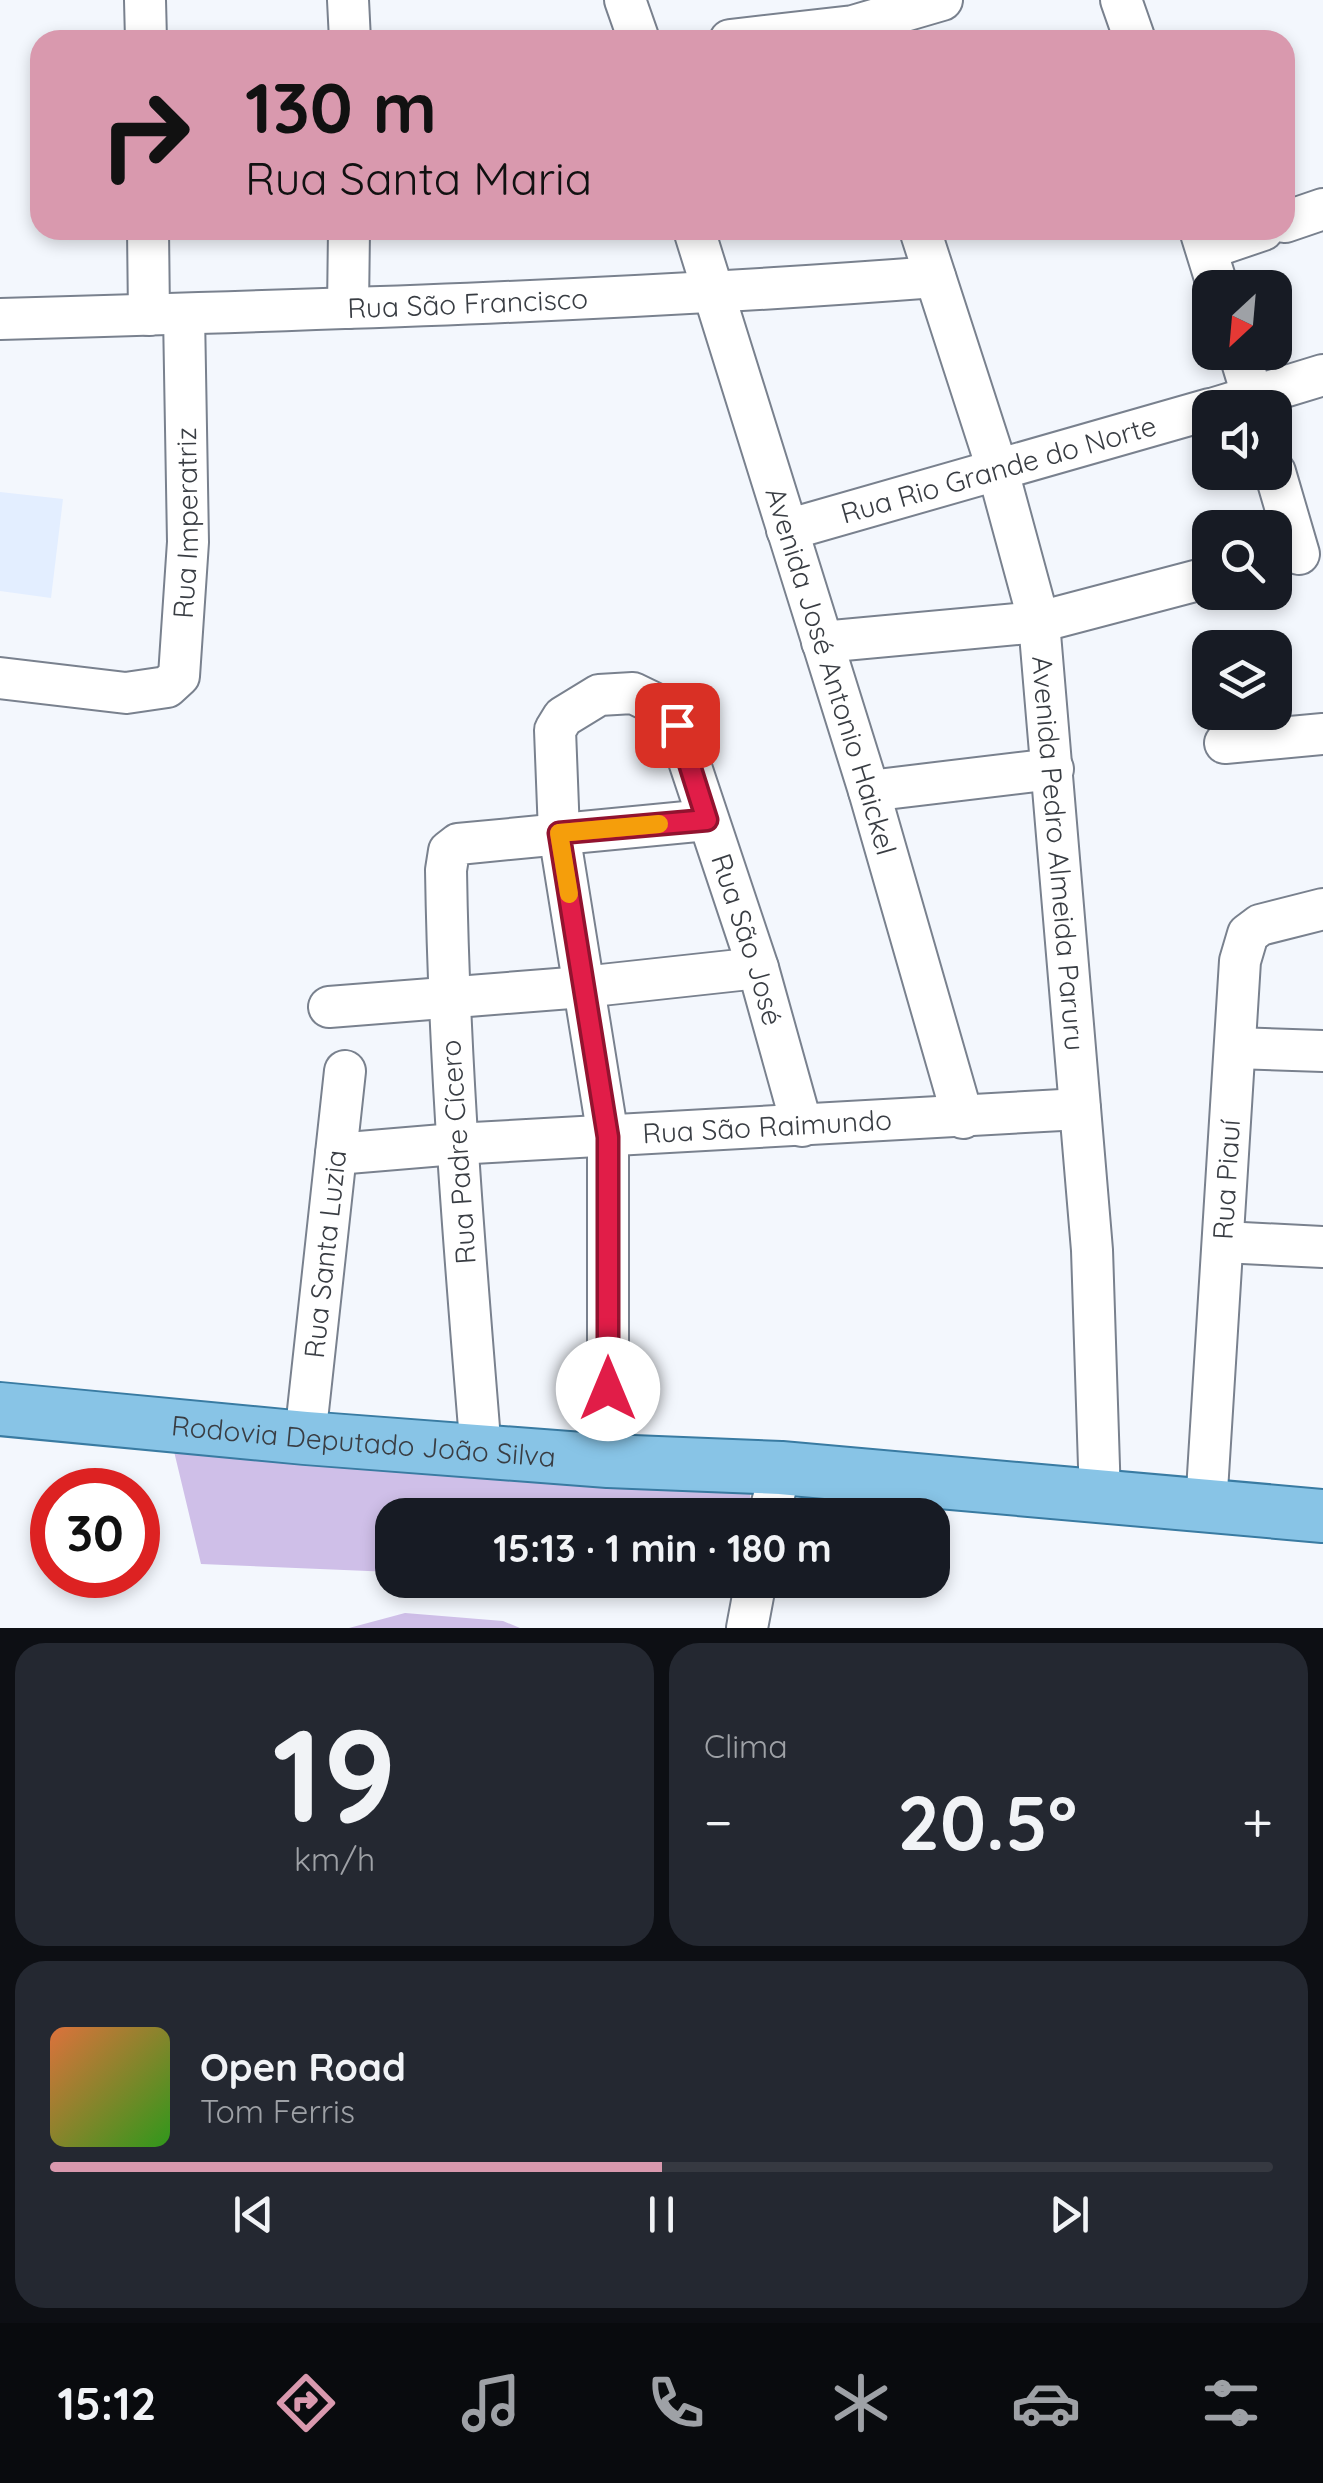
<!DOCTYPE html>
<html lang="pt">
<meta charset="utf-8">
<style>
:root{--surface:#171b24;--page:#242831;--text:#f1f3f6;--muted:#9ea1a6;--line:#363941;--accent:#d999ae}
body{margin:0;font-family:Quicksand,sans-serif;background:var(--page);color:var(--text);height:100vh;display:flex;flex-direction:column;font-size:38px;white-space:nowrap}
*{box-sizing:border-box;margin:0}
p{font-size:32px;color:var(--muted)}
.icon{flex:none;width:55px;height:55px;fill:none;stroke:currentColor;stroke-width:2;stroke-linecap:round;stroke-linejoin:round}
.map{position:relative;height:1628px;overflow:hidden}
.details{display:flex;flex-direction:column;gap:15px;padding:15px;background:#0d0f14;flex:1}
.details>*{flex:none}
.top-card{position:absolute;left:30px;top:30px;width:1265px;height:210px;border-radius:30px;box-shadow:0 5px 15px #0003;background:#d999ae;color:#111;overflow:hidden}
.needle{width:65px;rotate:206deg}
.fabs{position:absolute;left:1192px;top:270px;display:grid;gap:20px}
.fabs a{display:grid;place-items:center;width:100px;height:100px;border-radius:20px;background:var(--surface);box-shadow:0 5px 15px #0003;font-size:50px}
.speed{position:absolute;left:30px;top:1468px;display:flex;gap:20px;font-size:50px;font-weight:700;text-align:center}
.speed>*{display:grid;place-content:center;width:130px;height:130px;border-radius:50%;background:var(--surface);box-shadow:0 5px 15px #0003;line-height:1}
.speed .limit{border:15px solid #d22;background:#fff;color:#111}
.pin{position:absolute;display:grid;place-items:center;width:85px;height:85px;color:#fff;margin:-42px;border-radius:20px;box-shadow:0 5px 15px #0006}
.me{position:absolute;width:110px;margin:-55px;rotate:0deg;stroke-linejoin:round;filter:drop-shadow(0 0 8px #0008)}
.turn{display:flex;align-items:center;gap:35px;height:210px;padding:0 50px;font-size:45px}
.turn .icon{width:130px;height:130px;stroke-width:2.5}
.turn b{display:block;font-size:70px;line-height:85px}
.big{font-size:75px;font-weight:700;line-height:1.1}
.details .card{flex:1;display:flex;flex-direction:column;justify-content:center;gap:15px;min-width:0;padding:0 35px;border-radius:30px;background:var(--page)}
.details .dial{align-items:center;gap:0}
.dial b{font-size:130px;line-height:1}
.song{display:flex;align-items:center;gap:30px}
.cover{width:120px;height:120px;border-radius:15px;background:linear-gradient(135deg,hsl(20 70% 55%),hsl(110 70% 35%))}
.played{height:10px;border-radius:5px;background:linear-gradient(90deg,var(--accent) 50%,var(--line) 50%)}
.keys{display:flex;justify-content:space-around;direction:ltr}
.heat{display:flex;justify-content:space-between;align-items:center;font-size:55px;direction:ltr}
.details .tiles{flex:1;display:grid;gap:15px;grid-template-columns:1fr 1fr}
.card:last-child{grid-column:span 2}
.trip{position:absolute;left:375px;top:1498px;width:575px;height:100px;border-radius:30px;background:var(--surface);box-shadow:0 5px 15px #0003;font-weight:700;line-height:100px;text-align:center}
.menu{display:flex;height:160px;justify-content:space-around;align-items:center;background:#090b0e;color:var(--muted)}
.menu .icon{width:70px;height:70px}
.menu .current{color:var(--accent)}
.menu b{font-size:45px;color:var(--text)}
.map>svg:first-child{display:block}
.built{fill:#e3eeff}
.green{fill:#cfbfe8}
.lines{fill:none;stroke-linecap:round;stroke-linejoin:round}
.minor-casing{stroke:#79818e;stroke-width:44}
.major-casing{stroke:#397ba2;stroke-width:56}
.minor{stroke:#fff;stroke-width:40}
.major{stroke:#88c4e6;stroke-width:52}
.route-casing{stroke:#92132f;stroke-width:25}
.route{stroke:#e11d48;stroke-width:18}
.slow{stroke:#f59e0b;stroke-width:18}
.labels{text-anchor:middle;stroke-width:8;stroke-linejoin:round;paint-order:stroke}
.street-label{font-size:28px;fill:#393d43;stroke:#fff}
</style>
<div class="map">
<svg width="1323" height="1628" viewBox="0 0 1323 1628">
<rect width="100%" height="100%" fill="#f3f7fd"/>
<polygon class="built" points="0,492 63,499 51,598 0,591"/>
<g class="green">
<polygon points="172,1443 751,1482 750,1500 744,1515 392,1515 392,1572 201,1564"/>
<polygon points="405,1613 503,1621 520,1628 349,1628"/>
</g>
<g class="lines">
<g class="minor-casing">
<g id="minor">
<polyline points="145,0 146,40"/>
<polyline points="348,0 350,40"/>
<polyline points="625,0 639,40"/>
<polyline points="1121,0 1135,40"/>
<polyline points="730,40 853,26 942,0"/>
<polyline points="1285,222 1323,209"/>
<polyline points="148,230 149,315"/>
<path id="s1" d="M694,230L869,791L963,1118"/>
<path id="s2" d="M920,230L998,471L1039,622L1092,1250L1100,1497"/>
<polyline points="1200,230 1218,288"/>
<polyline points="1207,249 1263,230"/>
<polyline points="348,308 349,230"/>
<path id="s3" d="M0,319C312,310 624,301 935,277"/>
<polyline points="1239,352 1256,408"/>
<polyline points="1215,408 1323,375"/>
<polyline points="1275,472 1299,554"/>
<path id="s4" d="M787,530L1210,409"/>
<polyline points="822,642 1039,622 1210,577"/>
<path id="s5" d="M0,678L126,693L167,687L179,676L188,542L184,314"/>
<polyline points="1225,743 1323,734"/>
<polyline points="869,791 1053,769"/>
<polyline points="329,1007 583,987 758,968"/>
<polyline points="1235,1048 1323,1051"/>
<path id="s6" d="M336,1154L455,1144L1080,1109"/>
<polyline points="1223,1242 1323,1247"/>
<path id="s7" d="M305,1438L345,1071"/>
<path d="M481,1452C465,1258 449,1064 446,870L449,851L458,844L707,820"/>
<path id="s8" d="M608,1461V1137L559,833L555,730L563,717L599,695L633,693L664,708L677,725L758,968L802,1126"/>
<path id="s9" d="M1206,1507L1240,961L1248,934L1260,925L1323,909"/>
<polyline points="769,1515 781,1468"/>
<polyline points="747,1628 756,1580"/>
</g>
</g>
<g class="major-casing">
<g id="major">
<path id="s10" d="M0,1409L305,1438L608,1461L781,1468L1323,1516"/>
</g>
</g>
<use href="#minor" class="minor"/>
<use href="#major" class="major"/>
</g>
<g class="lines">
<g class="route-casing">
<polyline id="route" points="608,1389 608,1137 559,833 707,820 677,725"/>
</g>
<use href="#route" class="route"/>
<polyline class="slow" points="569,894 559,833 659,824"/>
</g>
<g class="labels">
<g class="street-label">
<text dy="10" stroke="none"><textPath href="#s3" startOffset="468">Rua São Francisco</textPath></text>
<text dy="10" stroke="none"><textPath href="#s4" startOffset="220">Rua Rio Grande do Norte</textPath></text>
<text dy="10" stroke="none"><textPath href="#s5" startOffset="338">Rua Imperatriz</textPath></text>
<text dy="10" stroke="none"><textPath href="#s1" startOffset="462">Avenida José Antonio Haickel</textPath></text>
<text dy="10" stroke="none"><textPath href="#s2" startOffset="642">Avenida Pedro Almeida Paruru</textPath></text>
<text dy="10" stroke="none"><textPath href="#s8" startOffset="1108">Rua São José</textPath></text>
<text dy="10" stroke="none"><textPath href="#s6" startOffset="432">Rua São Raimundo</textPath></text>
<text transform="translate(458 1152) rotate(-94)" y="10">Rua Padre Cícero</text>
<text dy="10" stroke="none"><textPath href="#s9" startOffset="328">Rua Piauí</textPath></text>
<text dy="10" stroke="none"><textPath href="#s7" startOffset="185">Rua Santa Luzia</textPath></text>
<text dy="10" stroke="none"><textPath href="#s10" startOffset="365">Rodovia Deputado João Silva</textPath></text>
</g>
</g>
</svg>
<div class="fabs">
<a><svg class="needle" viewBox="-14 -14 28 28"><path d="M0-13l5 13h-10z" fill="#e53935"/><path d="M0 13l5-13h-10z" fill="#9ea1a6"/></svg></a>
<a><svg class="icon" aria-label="sound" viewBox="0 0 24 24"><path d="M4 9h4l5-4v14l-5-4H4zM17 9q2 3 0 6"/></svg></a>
<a><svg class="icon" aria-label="search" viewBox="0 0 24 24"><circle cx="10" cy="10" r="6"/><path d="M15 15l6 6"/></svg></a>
<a><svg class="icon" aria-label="layers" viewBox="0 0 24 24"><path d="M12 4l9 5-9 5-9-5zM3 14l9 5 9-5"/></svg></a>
</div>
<div class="speed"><div class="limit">30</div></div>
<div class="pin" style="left:677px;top:725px;background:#d93025"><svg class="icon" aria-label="arrive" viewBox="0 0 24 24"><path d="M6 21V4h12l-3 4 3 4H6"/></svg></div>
<svg class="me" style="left:608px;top:1389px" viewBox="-20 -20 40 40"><circle r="19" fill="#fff"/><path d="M0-13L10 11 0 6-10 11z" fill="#e11d48"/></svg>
<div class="trip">15:13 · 1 min · 180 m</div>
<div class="top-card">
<div class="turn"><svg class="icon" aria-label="right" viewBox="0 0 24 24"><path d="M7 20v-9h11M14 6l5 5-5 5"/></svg><div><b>130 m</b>Rua Santa Maria</div></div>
</div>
</div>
<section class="details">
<div class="tiles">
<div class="card dial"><b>19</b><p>km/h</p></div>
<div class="card"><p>Clima</p>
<div class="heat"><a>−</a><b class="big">20.5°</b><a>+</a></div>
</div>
<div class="card">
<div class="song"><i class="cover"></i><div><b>Open Road</b><p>Tom Ferris</p></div></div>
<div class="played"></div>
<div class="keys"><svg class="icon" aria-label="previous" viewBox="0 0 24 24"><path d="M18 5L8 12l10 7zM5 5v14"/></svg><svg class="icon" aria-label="pause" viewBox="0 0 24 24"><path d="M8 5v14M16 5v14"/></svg><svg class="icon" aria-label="next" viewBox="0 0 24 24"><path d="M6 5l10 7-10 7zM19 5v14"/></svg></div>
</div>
</div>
</section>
<nav class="menu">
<b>15:12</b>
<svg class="icon current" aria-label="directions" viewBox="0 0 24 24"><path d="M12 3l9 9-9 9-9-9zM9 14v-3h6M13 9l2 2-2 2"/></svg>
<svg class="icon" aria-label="music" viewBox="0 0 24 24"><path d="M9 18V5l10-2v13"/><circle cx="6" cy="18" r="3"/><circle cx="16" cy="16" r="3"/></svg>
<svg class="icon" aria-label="phone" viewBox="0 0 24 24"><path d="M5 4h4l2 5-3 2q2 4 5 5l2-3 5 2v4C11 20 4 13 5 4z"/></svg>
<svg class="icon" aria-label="climate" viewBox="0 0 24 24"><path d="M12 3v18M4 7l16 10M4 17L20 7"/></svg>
<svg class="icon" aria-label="car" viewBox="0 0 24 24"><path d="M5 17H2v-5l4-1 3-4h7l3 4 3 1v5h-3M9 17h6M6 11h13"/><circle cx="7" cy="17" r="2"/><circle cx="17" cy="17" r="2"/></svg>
<svg class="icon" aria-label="filters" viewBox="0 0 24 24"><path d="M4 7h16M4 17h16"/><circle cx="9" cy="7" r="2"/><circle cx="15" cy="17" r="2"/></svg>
</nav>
